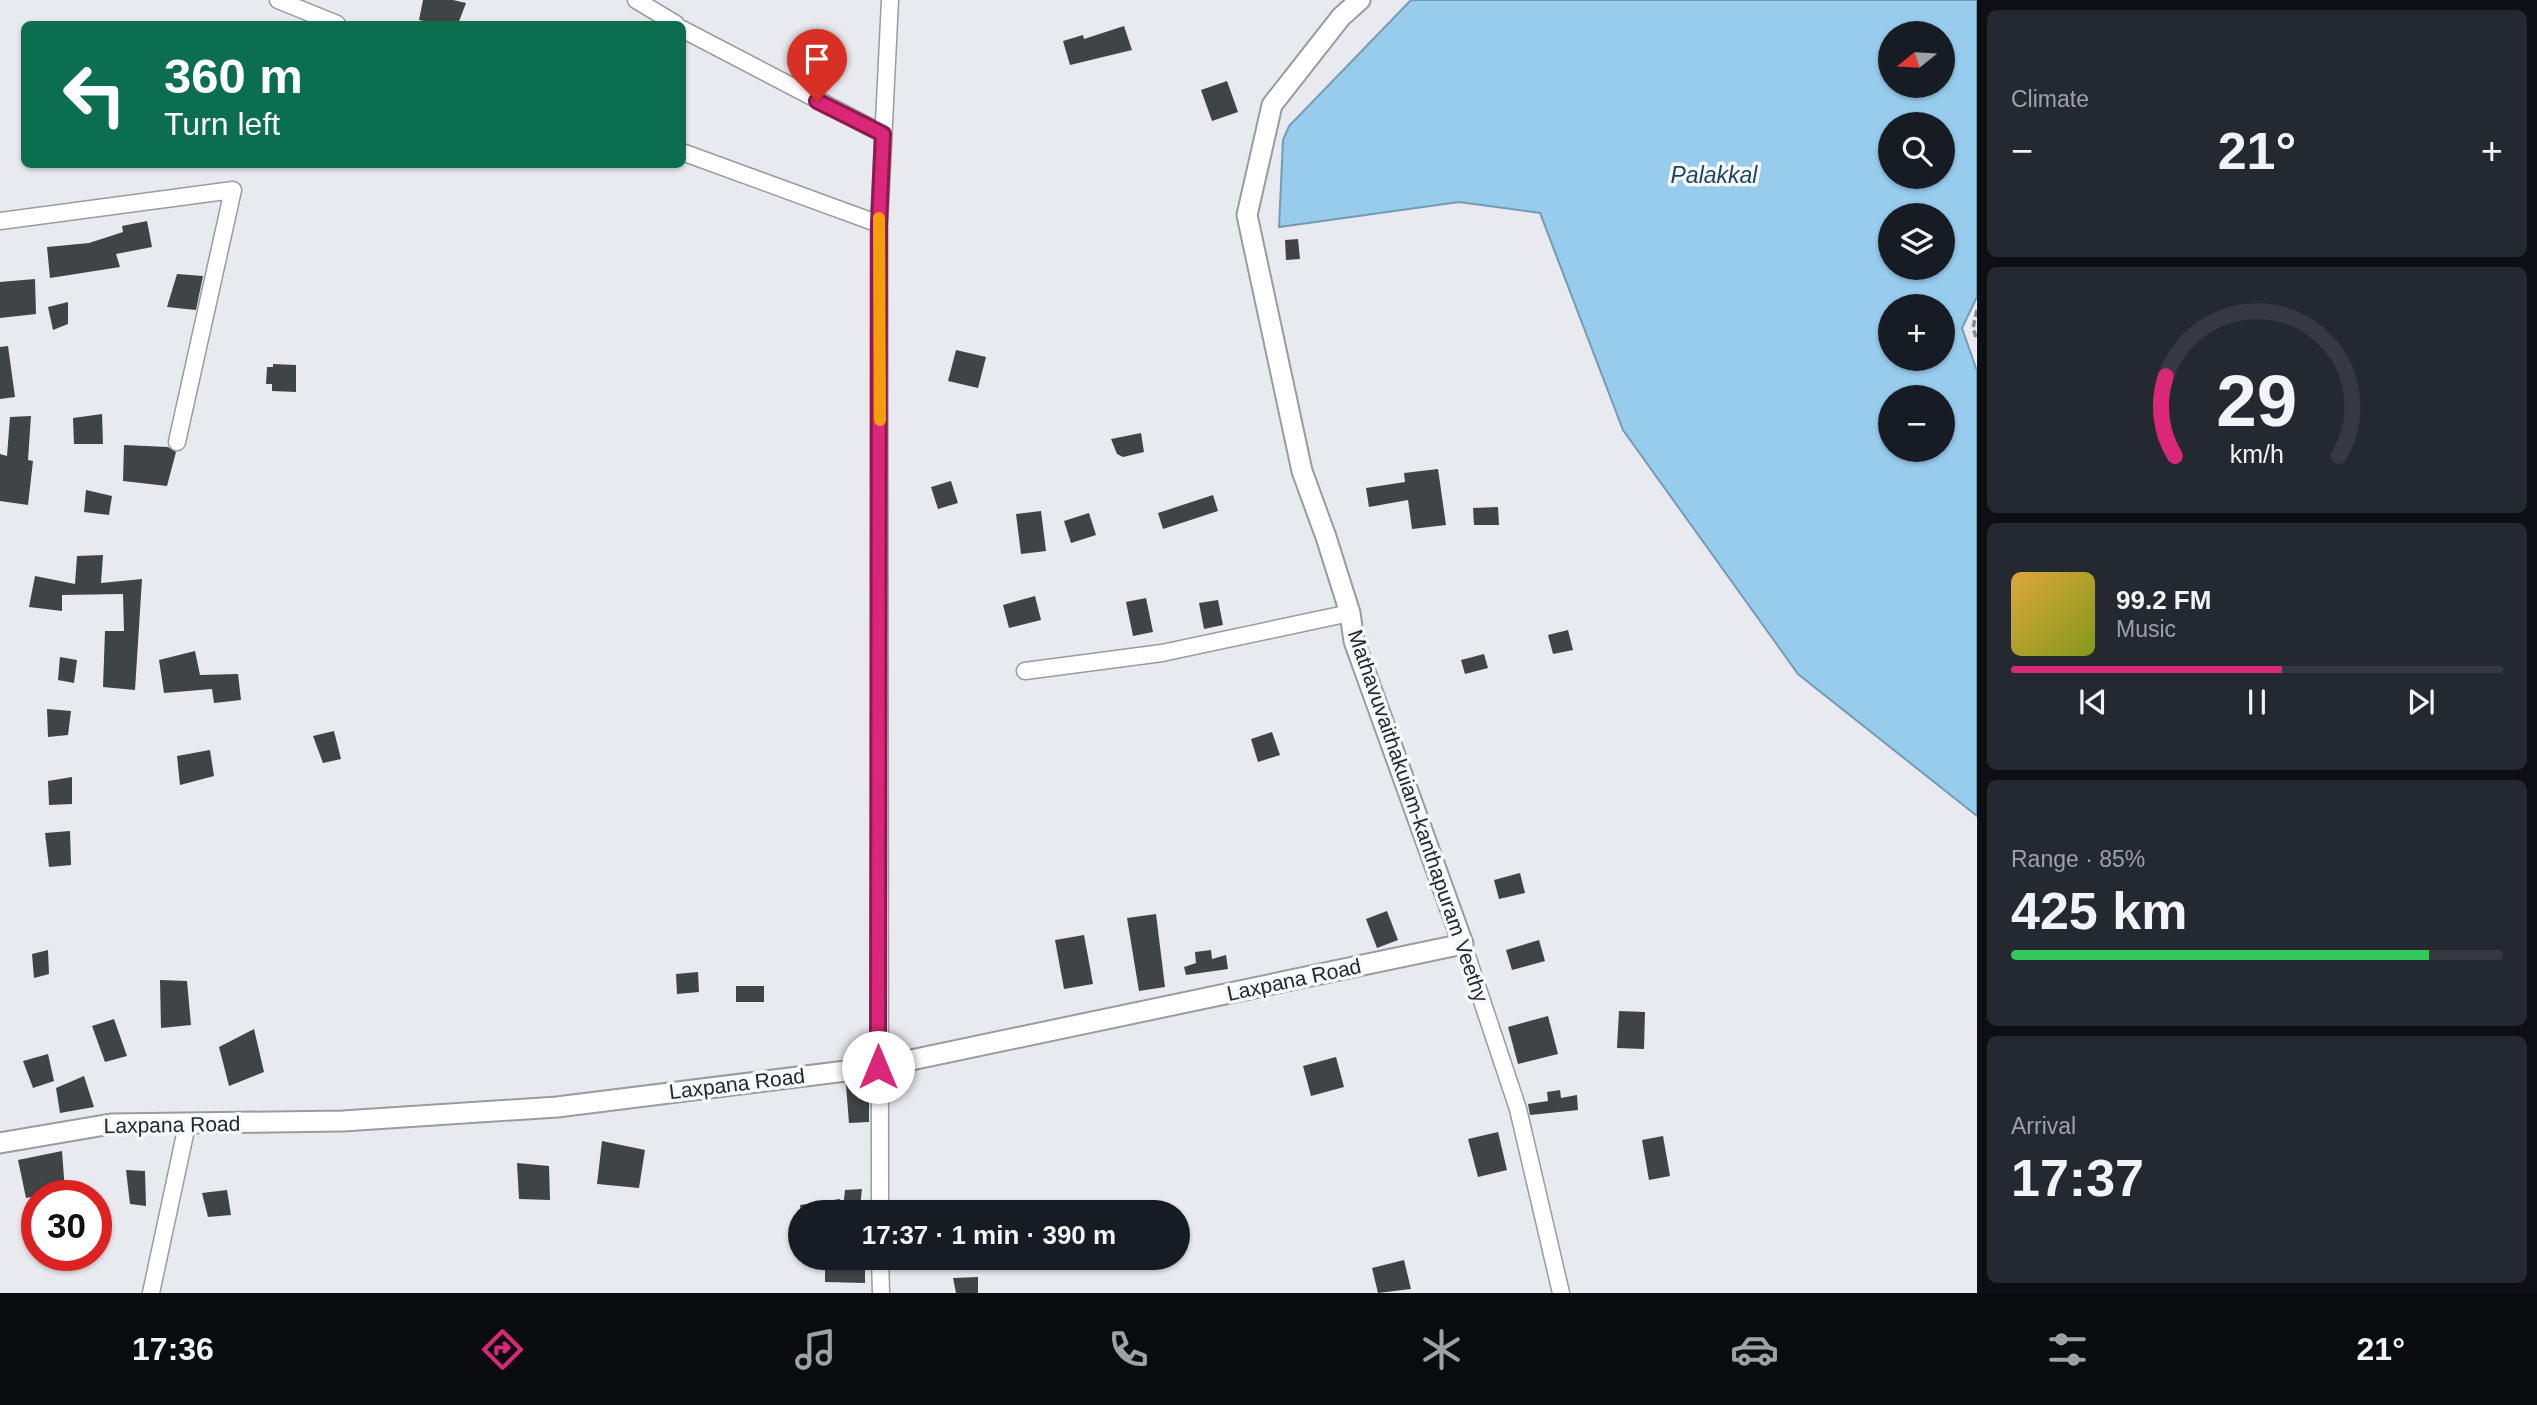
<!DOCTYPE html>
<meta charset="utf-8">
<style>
:root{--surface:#171b24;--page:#242831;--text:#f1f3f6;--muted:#9ea1a6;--line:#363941;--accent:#db2777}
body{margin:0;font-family:Arial,sans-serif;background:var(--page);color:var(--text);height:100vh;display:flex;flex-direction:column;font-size:26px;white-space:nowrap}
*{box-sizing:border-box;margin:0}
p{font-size:23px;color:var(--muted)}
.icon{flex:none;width:38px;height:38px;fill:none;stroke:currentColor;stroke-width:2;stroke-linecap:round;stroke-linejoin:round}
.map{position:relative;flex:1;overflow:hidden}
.sheet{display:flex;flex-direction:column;gap:10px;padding:10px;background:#0d0f14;width:560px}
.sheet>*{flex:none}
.banner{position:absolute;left:21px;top:21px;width:665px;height:147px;border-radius:10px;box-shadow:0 2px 5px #0004;background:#0b6e4f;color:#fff;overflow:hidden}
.needle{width:46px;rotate:252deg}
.controls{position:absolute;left:1878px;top:21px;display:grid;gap:14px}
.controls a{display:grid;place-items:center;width:77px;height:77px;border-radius:50%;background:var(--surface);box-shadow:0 2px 5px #0004;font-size:35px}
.speed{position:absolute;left:21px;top:1180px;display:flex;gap:14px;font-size:35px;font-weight:700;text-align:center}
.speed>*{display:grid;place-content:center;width:91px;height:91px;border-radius:50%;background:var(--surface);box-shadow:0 2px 5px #0004;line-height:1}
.speed .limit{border:10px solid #d22;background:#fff;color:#111}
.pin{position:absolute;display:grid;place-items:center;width:60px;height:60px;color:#fff;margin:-72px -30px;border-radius:50% 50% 50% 0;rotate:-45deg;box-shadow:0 0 7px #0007}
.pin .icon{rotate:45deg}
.me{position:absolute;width:77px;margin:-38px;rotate:0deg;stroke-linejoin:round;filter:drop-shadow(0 0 5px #0008)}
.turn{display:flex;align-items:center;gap:24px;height:147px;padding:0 28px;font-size:32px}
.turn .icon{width:91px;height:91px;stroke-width:2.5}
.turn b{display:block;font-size:49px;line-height:60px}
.big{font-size:52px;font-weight:700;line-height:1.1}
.sheet .card{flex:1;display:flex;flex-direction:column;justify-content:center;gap:10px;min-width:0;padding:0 24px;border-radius:10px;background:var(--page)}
.sheet .dial{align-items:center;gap:0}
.dial svg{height:182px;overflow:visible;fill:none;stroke:var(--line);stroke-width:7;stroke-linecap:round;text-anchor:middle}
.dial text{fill:var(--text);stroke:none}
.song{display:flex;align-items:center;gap:21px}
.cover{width:84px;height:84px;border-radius:10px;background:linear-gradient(135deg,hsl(40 70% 55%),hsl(70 70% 35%))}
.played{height:7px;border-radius:4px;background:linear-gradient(90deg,var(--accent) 55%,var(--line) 55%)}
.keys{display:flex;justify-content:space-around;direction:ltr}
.heat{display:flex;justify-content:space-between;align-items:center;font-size:38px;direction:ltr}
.charge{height:10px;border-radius:5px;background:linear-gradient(90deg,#34c759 85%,var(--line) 0)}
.trip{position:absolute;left:788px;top:1200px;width:402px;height:70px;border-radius:35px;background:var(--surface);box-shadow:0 2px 5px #0004;font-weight:700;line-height:70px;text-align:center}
.menu{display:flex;height:112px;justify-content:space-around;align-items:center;background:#090b0e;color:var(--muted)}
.menu .icon{width:49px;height:49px}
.menu .on{color:var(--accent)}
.menu b{font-size:32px;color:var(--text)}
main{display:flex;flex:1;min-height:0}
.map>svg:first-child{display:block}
.water{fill:#97cced;stroke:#759ab2;stroke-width:2;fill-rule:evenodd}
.building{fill:#414447}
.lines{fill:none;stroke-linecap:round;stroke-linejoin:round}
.minor-casing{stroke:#9a9b9f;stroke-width:19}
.tertiary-casing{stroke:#9a9b9f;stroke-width:23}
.path{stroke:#88898c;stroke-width:3.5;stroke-dasharray:7 3.5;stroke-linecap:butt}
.minor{stroke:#fff;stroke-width:16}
.tertiary{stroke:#fff;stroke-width:19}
.route-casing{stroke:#8e194d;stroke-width:18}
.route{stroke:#db2777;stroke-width:12}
.slow{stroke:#f59e0b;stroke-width:12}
.labels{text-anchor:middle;stroke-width:7;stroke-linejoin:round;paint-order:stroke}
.street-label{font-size:21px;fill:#262728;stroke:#f7f8fc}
.water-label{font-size:23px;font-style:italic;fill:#1b455c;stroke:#f7f8fc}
</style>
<main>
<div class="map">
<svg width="1977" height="1293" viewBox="0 0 1977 1293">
<rect width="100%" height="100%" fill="#e9eaef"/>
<path class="water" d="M1411,0H1977V297L1962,328L1977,371V816L1798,674L1623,430L1540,213L1459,202L1279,227L1283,140L1289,126ZM1890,33H1942V86H1890ZM1890,124H1942V177H1890ZM1890,215H1942V268H1890ZM1890,306H1942V359H1890ZM1890,397H1942V450H1890Z"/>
<g class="building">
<polygon points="423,0 453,0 466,3 458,24 439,24 419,20"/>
<polygon points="1124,26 1132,50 1070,65 1063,41 1083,35 1084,39"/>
<polygon points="1227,81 1238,112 1212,121 1201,90"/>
<polygon points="147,221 152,247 116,254 120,267 50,278 47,247 89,243 123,232 122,226"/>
<polygon points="1298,239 1300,259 1286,260 1285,240"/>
<polygon points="177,274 203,276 196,310 167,307"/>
<polygon points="35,279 36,314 0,318 0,282"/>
<polygon points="68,302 68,324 53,330 48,307"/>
<polygon points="8,346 15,397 0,399 0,347"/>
<polygon points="956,350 986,357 978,388 948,381"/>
<polygon points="273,364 296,365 296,392 272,391 272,384 266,384 267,367 273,367"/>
<polygon points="102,414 103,444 74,444 73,418"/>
<polygon points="31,416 28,460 33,461 28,505 0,501 0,454 7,456 10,417"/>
<polygon points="1141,433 1144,452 1123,457 1117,454 1111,439"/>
<polygon points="124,445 168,447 176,452 167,486 123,481"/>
<polygon points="1438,469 1446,525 1412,529 1408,500 1369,507 1366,488 1405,482 1404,473"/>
<polygon points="951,481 958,503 938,509 931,487"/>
<polygon points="86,490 112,496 109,515 84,512"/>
<polygon points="1213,495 1218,511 1163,529 1158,513"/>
<polygon points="1498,507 1499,525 1474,525 1473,508"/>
<polygon points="1041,511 1046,551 1021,554 1016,514"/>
<polygon points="1089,513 1096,535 1071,543 1064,521"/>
<polygon points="103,555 101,583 142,579 135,690 103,687 105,631 124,631 123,594 62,595 62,611 29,607 35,576 75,584 77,556"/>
<polygon points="1035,596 1041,620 1009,628 1003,605"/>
<polygon points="1146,598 1153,632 1133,636 1126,602"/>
<polygon points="1218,600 1223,625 1204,629 1199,603"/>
<polygon points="1568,630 1573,650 1553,654 1548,635"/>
<polygon points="195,651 200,675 238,674 241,700 214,703 212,689 164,693 159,660"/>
<polygon points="1484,654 1488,668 1465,674 1461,660"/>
<polygon points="60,657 77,660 74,683 58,680"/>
<polygon points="47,709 71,711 68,735 48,737"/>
<polygon points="334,731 341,759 323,763 313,736"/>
<polygon points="1272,732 1280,755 1258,762 1251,739"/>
<polygon points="210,750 214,776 180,785 177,756"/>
<polygon points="72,777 72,804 49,805 48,781"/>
<polygon points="70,831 71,865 49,867 45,833"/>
<polygon points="1520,873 1525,893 1499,899 1494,880"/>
<polygon points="1387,911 1398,940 1377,948 1366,919"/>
<polygon points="1156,914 1165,987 1139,991 1127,918"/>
<polygon points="1084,935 1093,984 1064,989 1055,940"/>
<polygon points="1539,940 1545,961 1512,970 1506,950"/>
<polygon points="48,950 49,974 34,978 32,954"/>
<polygon points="1211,950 1212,959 1226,955 1228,969 1186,975 1184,967 1196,963 1195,952"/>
<polygon points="698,972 699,992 677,994 676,974"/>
<polygon points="160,980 187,981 191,1025 161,1028"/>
<rect x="736" y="986" width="28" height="16"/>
<polygon points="1619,1011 1645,1012 1644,1049 1617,1048"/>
<polygon points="1548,1016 1558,1054 1518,1064 1508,1027"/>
<polygon points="114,1019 127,1056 105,1062 92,1026"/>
<polygon points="254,1029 264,1072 229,1086 219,1047"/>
<polygon points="48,1054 54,1081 33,1088 23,1061"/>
<polygon points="1336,1057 1344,1087 1311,1096 1303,1066"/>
<polygon points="84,1076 94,1107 60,1113 56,1088"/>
<polygon points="869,1082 869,1122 849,1123 846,1085"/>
<polygon points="1560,1090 1561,1098 1577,1095 1578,1110 1530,1115 1528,1104 1548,1101 1547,1092"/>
<polygon points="1498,1132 1507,1170 1478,1177 1468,1139"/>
<polygon points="1663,1136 1670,1176 1649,1180 1642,1140"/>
<polygon points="602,1141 645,1150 639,1188 597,1184"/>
<polygon points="62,1151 65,1191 26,1198 18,1160"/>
<polygon points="517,1163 549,1166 550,1200 519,1199"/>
<polygon points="126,1170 145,1171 146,1206 130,1204"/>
<polygon points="862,1189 860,1207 843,1209 845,1190"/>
<polygon points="227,1190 231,1215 208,1217 202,1193"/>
<polygon points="840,1199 842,1213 801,1213 800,1205"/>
<polygon points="825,1258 865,1258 865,1283 825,1282"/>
<polygon points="1404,1260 1411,1289 1378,1293 1372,1268"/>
<polygon points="978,1277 978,1293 956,1293 953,1278"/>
</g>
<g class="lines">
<g class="minor-casing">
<g id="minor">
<polyline points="278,0 337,24"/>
<polyline points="636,0 676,24"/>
<polyline points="682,29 883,134"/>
<polyline points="682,152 879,224 880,1213"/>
<polyline points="0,221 233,190 177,442"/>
<polyline points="879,224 890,0"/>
<polyline points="1025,671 1162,653 1350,613"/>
<polyline points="1463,944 1518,1109 1561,1293"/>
<polyline points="880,1258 881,1293"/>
<polyline points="151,1293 187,1125"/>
</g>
</g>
<g class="tertiary-casing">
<polyline id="tertiary" points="0,1143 111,1124 343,1121 557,1107 878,1067 1463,944 1354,641 1350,613 1326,537 1302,471 1247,215 1272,105 1341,17 1360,0"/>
</g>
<polyline class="path" points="1977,310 1973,328 1977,340"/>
<use href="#minor" class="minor"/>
<use href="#tertiary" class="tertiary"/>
</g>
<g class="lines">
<g class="route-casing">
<polyline id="route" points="817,101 883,134 879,224 878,1067"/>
</g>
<use href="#route" class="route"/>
<polyline class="slow" points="879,218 880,420"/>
</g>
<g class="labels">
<g class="street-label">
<text transform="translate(1418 816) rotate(71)" y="7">Mathavuvaithakuiam-kanthapuram Veethy</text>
<text transform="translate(1294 980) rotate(-12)" y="7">Laxpana Road</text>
<text transform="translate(737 1084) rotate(-7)" y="7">Laxpana Road</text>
<text transform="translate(172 1125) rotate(-1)" y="7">Laxpana Road</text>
</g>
<g class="water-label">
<text x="1714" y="183">Palakkal</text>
</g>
</g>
</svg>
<div class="controls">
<a><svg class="needle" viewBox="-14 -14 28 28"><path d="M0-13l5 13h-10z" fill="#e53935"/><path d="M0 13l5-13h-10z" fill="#9ea1a6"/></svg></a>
<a><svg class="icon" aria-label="search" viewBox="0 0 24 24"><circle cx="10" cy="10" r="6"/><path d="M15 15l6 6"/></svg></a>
<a><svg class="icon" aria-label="layers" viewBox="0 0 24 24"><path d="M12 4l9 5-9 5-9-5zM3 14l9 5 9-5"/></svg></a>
<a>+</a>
<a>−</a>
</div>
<div class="speed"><div class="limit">30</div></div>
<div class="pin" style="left:817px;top:101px;background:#d93025"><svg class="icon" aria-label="arrive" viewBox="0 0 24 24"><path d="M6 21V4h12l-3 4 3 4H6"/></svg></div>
<svg class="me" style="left:878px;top:1067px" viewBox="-20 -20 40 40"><circle r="19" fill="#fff"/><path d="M0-13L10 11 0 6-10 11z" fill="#db2777"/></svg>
<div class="trip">17:37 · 1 min · 390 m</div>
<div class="banner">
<div class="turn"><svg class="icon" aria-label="left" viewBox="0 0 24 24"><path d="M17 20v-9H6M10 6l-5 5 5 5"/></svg><div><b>360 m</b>Turn left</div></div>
</div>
</div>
<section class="sheet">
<div class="card"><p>Climate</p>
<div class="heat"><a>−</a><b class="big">21°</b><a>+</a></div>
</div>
<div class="card dial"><svg viewBox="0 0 100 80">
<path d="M14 69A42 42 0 1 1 86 69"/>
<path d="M14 69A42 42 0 0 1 10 34" stroke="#db2777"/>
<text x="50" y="56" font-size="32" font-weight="700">29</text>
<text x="50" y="72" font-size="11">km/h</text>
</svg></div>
<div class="card">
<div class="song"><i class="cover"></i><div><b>99.2 FM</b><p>Music</p></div></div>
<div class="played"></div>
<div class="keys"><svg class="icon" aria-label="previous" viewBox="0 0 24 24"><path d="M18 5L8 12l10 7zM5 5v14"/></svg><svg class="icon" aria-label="pause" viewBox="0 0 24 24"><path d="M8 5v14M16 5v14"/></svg><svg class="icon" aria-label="next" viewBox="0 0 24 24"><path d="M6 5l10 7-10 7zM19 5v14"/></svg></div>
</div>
<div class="card"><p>Range · 85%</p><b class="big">425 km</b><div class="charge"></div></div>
<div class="card"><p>Arrival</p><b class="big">17:37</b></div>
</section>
</main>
<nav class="menu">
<b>17:36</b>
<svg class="icon on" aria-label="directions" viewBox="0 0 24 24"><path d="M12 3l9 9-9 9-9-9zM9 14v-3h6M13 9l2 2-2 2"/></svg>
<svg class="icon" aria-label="music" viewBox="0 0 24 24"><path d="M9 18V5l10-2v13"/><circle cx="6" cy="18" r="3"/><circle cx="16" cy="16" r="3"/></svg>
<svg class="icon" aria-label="phone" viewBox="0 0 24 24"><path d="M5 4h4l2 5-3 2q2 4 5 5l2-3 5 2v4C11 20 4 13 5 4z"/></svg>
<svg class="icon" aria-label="climate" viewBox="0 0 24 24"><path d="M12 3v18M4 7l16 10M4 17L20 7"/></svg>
<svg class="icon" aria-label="car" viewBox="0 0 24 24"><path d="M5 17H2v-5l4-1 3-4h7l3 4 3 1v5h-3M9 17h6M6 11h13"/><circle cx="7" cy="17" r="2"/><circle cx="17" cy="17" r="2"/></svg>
<svg class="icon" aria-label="filters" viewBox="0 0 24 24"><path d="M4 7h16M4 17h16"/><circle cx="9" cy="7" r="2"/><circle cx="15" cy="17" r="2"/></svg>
<b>21°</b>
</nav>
